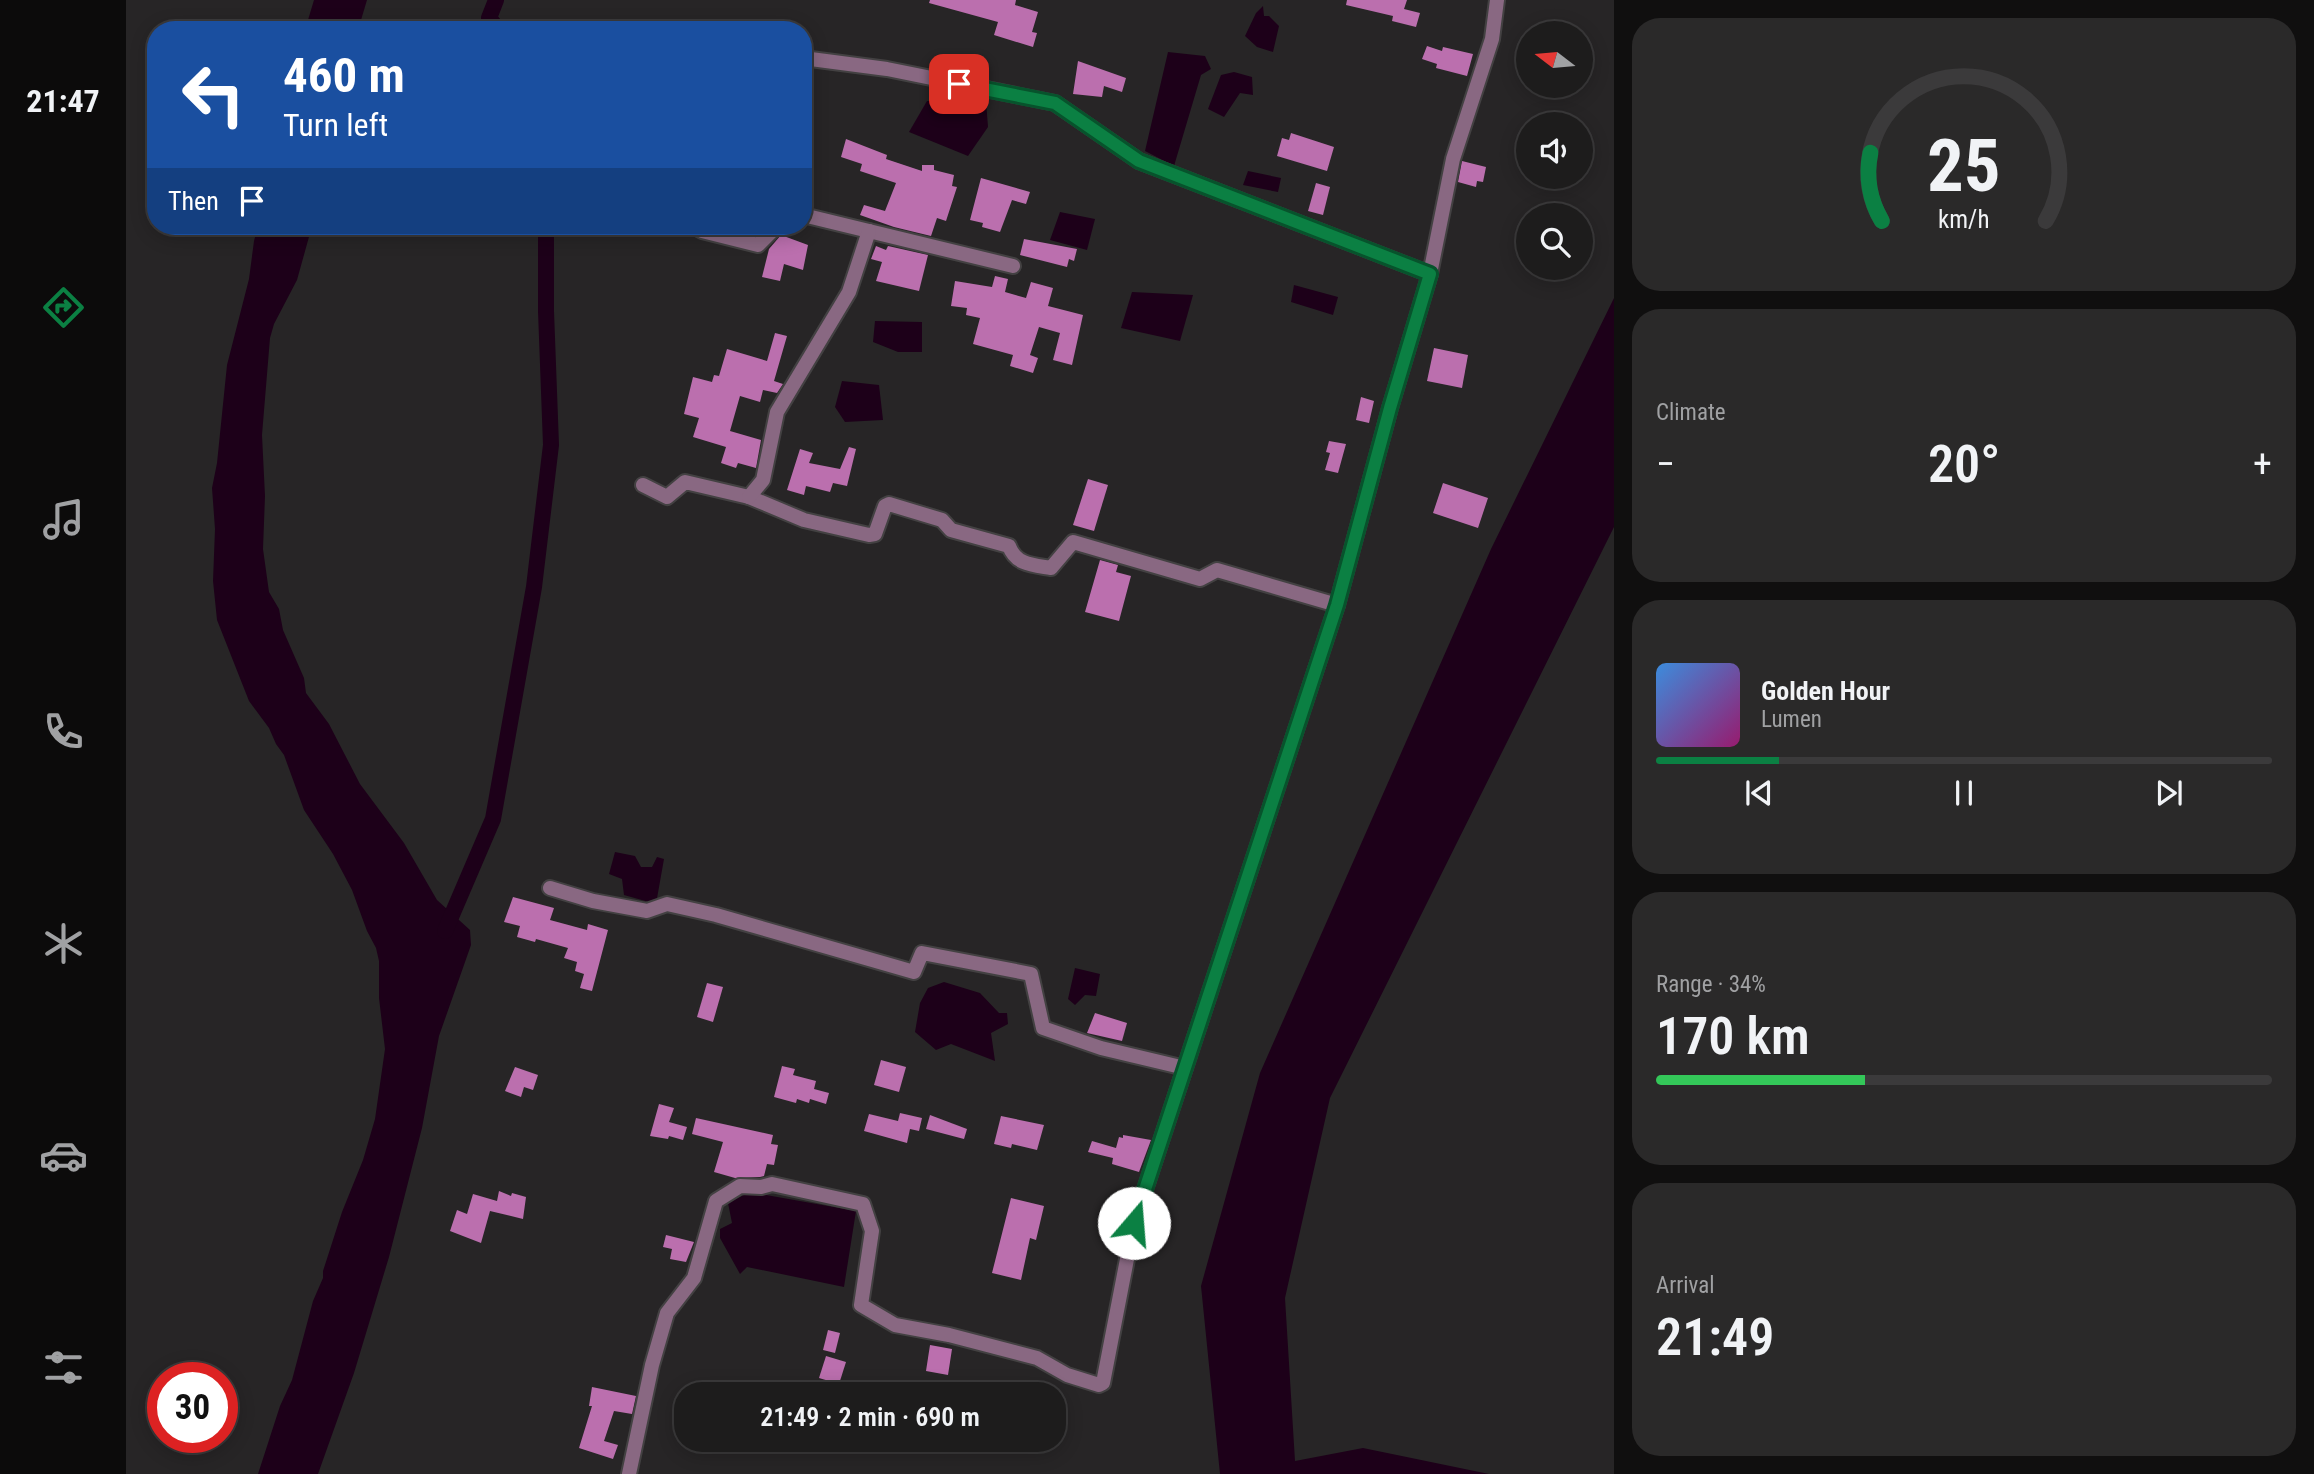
<!DOCTYPE html>
<meta charset="utf-8">
<style>
:root{--surface:#1d1c1c;--page:#2a2929;--text:#f1f3f6;--muted:#a0a1a3;--line:#3b3a3b;--accent:#0b8043}
body{margin:0;font-family:"Roboto Condensed",sans-serif;background:var(--page);color:var(--text);height:100vh;display:flex;flex-direction:column;font-size:26px;white-space:nowrap}
*{box-sizing:border-box;margin:0}
p{font-size:23px;color:var(--muted)}
.icon{flex:none;width:38px;height:38px;fill:none;stroke:currentColor;stroke-width:2;stroke-linecap:round;stroke-linejoin:round}
.map{position:relative;flex:1;overflow:hidden}
.sheet{display:flex;flex-direction:column;gap:18px;padding:18px;background:#100f0f;width:700px}
.sheet>*{flex:none}
.top-card{position:absolute;left:21px;top:21px;width:665px;height:214px;border-radius:28px;box-shadow:0 4px 18px #0003,0 0 0 2px var(--line);background:#1a4fa0;color:#fff;overflow:hidden}
.needle{width:46px;rotate:286deg}
.tools{position:absolute;left:1390px;top:21px;display:grid;gap:14px}
.tools a{display:grid;place-items:center;width:77px;height:77px;border-radius:50%;background:var(--surface);box-shadow:0 4px 18px #0003,0 0 0 2px var(--line);font-size:35px}
.speed{position:absolute;left:21px;top:1362px;display:flex;gap:14px;font-size:35px;font-weight:700;text-align:center}
.speed>*{display:grid;place-content:center;width:91px;height:91px;border-radius:50%;background:var(--surface);box-shadow:0 4px 18px #0003,0 0 0 2px var(--line);line-height:1}
.speed .limit{border:10px solid #d22;background:#fff;color:#111}
.pin{position:absolute;display:grid;place-items:center;width:60px;height:60px;color:#fff;margin:-30px;border-radius:14px;box-shadow:0 4px 10px #0006}
.me{position:absolute;width:77px;margin:-38px;rotate:18deg;stroke-linejoin:round;filter:drop-shadow(0 0 5px #0008)}
.turn{display:flex;align-items:center;gap:24px;height:147px;padding:0 21px;font-size:32px}
.turn .icon{width:91px;height:91px;stroke-width:2.5}
.turn b{display:block;font-size:49px;line-height:60px}
.then{display:flex;align-items:center;height:66px;padding:0 21px;background:#0003;gap:14px;font-size:26px}
.big{font-size:52px;font-weight:600;line-height:1.1}
.sheet .tile{flex:1;display:flex;flex-direction:column;justify-content:center;gap:10px;min-width:0;padding:0 24px;border-radius:28px;background:var(--page)}
.sheet .dial{align-items:center;gap:0}
.dial svg{height:182px;overflow:visible;fill:none;stroke:var(--line);stroke-width:7;stroke-linecap:round;text-anchor:middle}
.dial text{fill:var(--text);stroke:none}
.song{display:flex;align-items:center;gap:21px}
.cover{width:84px;height:84px;border-radius:10px;background:linear-gradient(135deg,hsl(210 70% 55%),hsl(320 70% 35%))}
.played{height:7px;border-radius:4px;background:linear-gradient(90deg,var(--accent) 20%,var(--line) 20%)}
.keys{display:flex;justify-content:space-around;direction:ltr}
.heat{display:flex;justify-content:space-between;align-items:center;font-size:38px;direction:ltr}
.charge{height:10px;border-radius:5px;background:linear-gradient(90deg,#34c759 34%,var(--line) 0)}
.trip{position:absolute;left:548px;top:1382px;width:392px;height:70px;border-radius:28px;background:var(--surface);box-shadow:0 4px 18px #0003,0 0 0 2px var(--line);font-weight:600;line-height:70px;text-align:center}
main{display:flex;flex:1;min-height:0}
.menu{display:flex;flex-direction:column;width:126px;justify-content:space-around;align-items:center;background:#0c0b0b;color:var(--muted)}
.menu .icon{width:49px;height:49px}
.menu .active{color:var(--accent)}
.menu b{font-size:32px;color:var(--text)}
.map>svg:first-child{display:block}
.water{fill:#1d0019}
.lines{fill:none;stroke-linecap:round;stroke-linejoin:round}
.canal{stroke:#1d0019;stroke-width:16}
.building{fill:#bb6fae}
.minor-casing{stroke:#434142;stroke-width:18}
.minor{stroke:#896882;stroke-width:14}
.route-casing{stroke:#07532c;stroke-width:18}
.route{stroke:#0b8043;stroke-width:12}
</style>
<main>
<nav class="menu">
<b>21:47</b>
<svg class="icon active" aria-label="directions" viewBox="0 0 24 24"><path d="M12 3l9 9-9 9-9-9zM9 14v-3h6M13 9l2 2-2 2"/></svg>
<svg class="icon" aria-label="music" viewBox="0 0 24 24"><path d="M9 18V5l10-2v13"/><circle cx="6" cy="18" r="3"/><circle cx="16" cy="16" r="3"/></svg>
<svg class="icon" aria-label="phone" viewBox="0 0 24 24"><path d="M5 4h4l2 5-3 2q2 4 5 5l2-3 5 2v4C11 20 4 13 5 4z"/></svg>
<svg class="icon" aria-label="climate" viewBox="0 0 24 24"><path d="M12 3v18M4 7l16 10M4 17L20 7"/></svg>
<svg class="icon" aria-label="car" viewBox="0 0 24 24"><path d="M5 17H2v-5l4-1 3-4h7l3 4 3 1v5h-3M9 17h6M6 11h13"/><circle cx="7" cy="17" r="2"/><circle cx="17" cy="17" r="2"/></svg>
<svg class="icon" aria-label="filters" viewBox="0 0 24 24"><path d="M4 7h16M4 17h16"/><circle cx="9" cy="7" r="2"/><circle cx="15" cy="17" r="2"/></svg>
</nav>
<div class="map">
<svg width="1488" height="1474" viewBox="0 0 1488 1474">
<rect width="100%" height="100%" fill="#272526"/>
<g class="water">
<polygon points="188,0 241,0 232,30 179,30"/>
<polygon points="1137,6 1138,16 1143,16 1153,26 1147,52 1131,47 1119,36 1130,13"/>
<polygon points="1042,52 1079,56 1085,69 1075,75 1048,166 1019,151"/>
<polygon points="1108,72 1126,77 1127,95 1114,93 1098,117 1082,109 1095,75"/>
<polygon points="801,101 860,101 862,127 842,156 783,132"/>
<polygon points="1122,171 1155,178 1152,192 1117,185"/>
<polygon points="934,212 969,219 961,250 924,240"/>
<polygon points="132,226 186,226 171,280 148,324 144,338 136,435 139,496 137,549 143,592 153,609 157,630 178,678 180,693 203,724 234,784 278,843 311,900 344,930 345,945 313,1036 296,1128 263,1257 228,1373 192,1474 132,1474 154,1406 166,1380 187,1301 197,1278 197,1271 216,1212 237,1160 249,1119 259,1049 253,998 253,961 250,948 241,931 226,890 207,854 178,810 158,755 150,744 143,728 123,701 91,620 87,581 89,529 86,488 91,463 101,365 123,279 128,241"/>
<polygon points="1168,285 1212,297 1207,315 1165,302"/>
<polygon points="1006,292 1067,295 1054,341 995,328"/>
<polygon points="1488,298 1488,527 1204,1098 1159,1298 1169,1461 1237,1448 1363,1474 1094,1474 1075,1286 1134,1073 1365,549"/>
<polygon points="749,321 796,322 796,352 772,352 747,342"/>
<polygon points="716,381 753,385 757,420 719,422 709,407"/>
<polygon points="489,852 509,856 515,867 526,867 531,857 538,859 530,904 498,895 496,879 483,874"/>
<polygon points="949,968 974,974 970,996 959,995 949,1005 942,999"/>
<polygon points="818,982 854,993 873,1013 881,1013 882,1024 865,1033 869,1061 825,1044 810,1050 789,1032 794,1003 802,988"/>
<polygon points="624,1192 730,1211 718,1287 621,1267 614,1274 594,1238 594,1229 606,1223 602,1203"/>
</g>
<g class="lines">
<g class="canal">
<polyline points="370,0 363,18 373,30"/>
<polyline points="319,931 367,819 408,587 425,445 420,311 420,226"/>
</g>
</g>
<g class="building">
<polygon points="804,0 890,0 889,5 912,12 906,32 911,33 907,47 868,35 872,22 803,3"/>
<polygon points="1221,0 1281,0 1278,9 1294,13 1290,27 1266,21 1267,16 1220,5"/>
<polygon points="1301,46 1316,51 1317,47 1347,54 1341,76 1310,68 1311,64 1296,59"/>
<polygon points="952,61 1000,78 996,92 978,86 976,97 947,94"/>
<polygon points="1165,133 1208,147 1201,171 1151,156 1156,138 1163,140"/>
<polygon points="720,139 761,155 760,159 796,171 796,165 808,165 808,170 828,175 826,186 831,187 820,221 811,218 805,236 768,227 734,215 738,205 759,211 770,183 734,171 736,164 715,157"/>
<polygon points="1336,161 1360,167 1357,182 1351,181 1350,187 1332,182"/>
<polygon points="855,178 904,192 900,204 886,200 874,232 856,227 857,223 844,220"/>
<polygon points="1190,183 1204,187 1197,215 1182,211"/>
<polygon points="655,235 682,245 677,270 658,264 654,281 636,277 643,249"/>
<polygon points="898,239 951,249 948,261 943,259 941,267 894,255"/>
<polygon points="750,246 760,250 762,246 802,255 793,291 750,281 756,262 745,259"/>
<polygon points="869,276 882,279 879,292 900,298 905,282 927,288 922,306 957,315 946,365 927,360 934,333 913,327 904,355 912,358 907,373 884,366 887,355 847,344 854,318 840,315 841,308 825,306 829,281 866,287"/>
<polygon points="649,333 661,336 648,381 657,384 651,393 637,390 634,402 614,396 604,431 635,440 630,468 612,463 610,468 595,463 600,447 567,437 573,418 558,414 567,377 586,382 588,375 593,376 601,349 641,361"/>
<polygon points="1308,348 1342,355 1336,388 1301,381"/>
<polygon points="1235,397 1248,401 1243,423 1230,420"/>
<polygon points="1203,441 1220,444 1212,473 1199,470 1204,453 1200,452"/>
<polygon points="723,447 730,449 721,486 707,483 704,492 680,486 678,495 661,490 674,449 687,453 683,463 714,469"/>
<polygon points="962,479 982,485 968,531 947,525"/>
<polygon points="1317,483 1362,498 1352,528 1307,513"/>
<polygon points="974,560 992,565 990,572 1005,576 993,621 959,612"/>
<polygon points="387,897 428,908 424,920 461,930 462,924 482,930 466,991 454,988 458,974 449,971 451,962 438,958 442,948 410,939 409,942 391,937 394,926 378,922"/>
<polygon points="581,983 597,987 587,1022 571,1017"/>
<polygon points="969,1013 1001,1023 996,1041 961,1033"/>
<polygon points="755,1060 780,1067 773,1092 748,1085"/>
<polygon points="656,1066 669,1069 667,1075 690,1081 688,1089 703,1093 700,1104 684,1099 683,1103 671,1099 670,1103 648,1097"/>
<polygon points="389,1067 412,1075 407,1090 398,1087 395,1097 379,1091"/>
<polygon points="533,1104 548,1108 543,1122 561,1127 557,1140 543,1136 542,1139 524,1136"/>
<polygon points="774,1113 796,1118 793,1131 784,1129 781,1143 738,1131 743,1114 772,1121"/>
<polygon points="804,1115 841,1129 838,1139 800,1129"/>
<polygon points="875,1116 918,1125 911,1150 886,1144 885,1148 868,1144"/>
<polygon points="570,1118 647,1135 645,1144 652,1145 648,1165 641,1164 638,1176 634,1177 609,1178 588,1172 597,1142 566,1134"/>
<polygon points="997,1135 1025,1140 1013,1172 986,1164 987,1158 962,1152 966,1141 990,1148 993,1137 997,1138"/>
<polygon points="373,1191 385,1196 386,1193 400,1197 397,1219 364,1211 355,1243 324,1231 331,1210 341,1214 347,1194 371,1201"/>
<polygon points="885,1198 918,1206 910,1240 904,1238 895,1280 866,1273"/>
<polygon points="540,1235 568,1242 560,1262 544,1259 546,1249 537,1247"/>
<polygon points="702,1330 714,1333 709,1353 697,1350"/>
<polygon points="804,1345 826,1349 822,1375 800,1371"/>
<polygon points="700,1356 720,1362 713,1384 693,1378"/>
<polygon points="466,1387 510,1396 506,1414 488,1411 478,1441 492,1445 487,1459 453,1448 466,1406 463,1406"/>
</g>
<g class="lines">
<g class="minor-casing">
<g id="minor">
<polyline points="593,30 597,30"/>
<polyline points="677,58 761,69 929,103 1013,161 1304,274"/>
<polyline points="677,215 887,266"/>
<polyline points="567,226 576,231 632,245 651,226"/>
<path d="M517,485L541,497L559,482L623,497L678,520L743,535L749,534L759,506L763,504L816,520L825,530L883,546C890,565 907,565 925,568L947,542L1074,579L1091,570L1211,605"/>
<polyline points="623,497 637,480 651,412 723,292 743,231"/>
<polyline points="424,888 467,901 521,911 541,904 590,915 788,972 796,953 905,974 917,1028 975,1048 1059,1068"/>
<polyline points="503,1474 526,1365 541,1313 568,1278 590,1201 614,1186 635,1187 646,1184 737,1204 746,1231 735,1305 769,1325 823,1335 911,1358 941,1375 973,1385 977,1383 1008,1223 1211,605 1264,408 1304,274 1327,159 1366,39 1371,0"/>
</g>
</g>
<use href="#minor" class="minor"/>
</g>
<g class="lines">
<g class="route-casing">
<polyline id="route" points="833,84 929,103 1013,161 1304,274 1264,408 1211,605 1008,1223"/>
</g>
<use href="#route" class="route"/>
</g>
</svg>
<div class="tools">
<a><svg class="needle" viewBox="-14 -14 28 28"><path d="M0-13l5 13h-10z" fill="#e53935"/><path d="M0 13l5-13h-10z" fill="#a0a1a3"/></svg></a>
<a><svg class="icon" aria-label="sound" viewBox="0 0 24 24"><path d="M4 9h4l5-4v14l-5-4H4zM17 9q2 3 0 6"/></svg></a>
<a><svg class="icon" aria-label="search" viewBox="0 0 24 24"><circle cx="10" cy="10" r="6"/><path d="M15 15l6 6"/></svg></a>
</div>
<div class="speed"><div class="limit">30</div></div>
<div class="pin" style="left:833px;top:84px;background:#d93025"><svg class="icon" aria-label="arrive" viewBox="0 0 24 24"><path d="M6 21V4h12l-3 4 3 4H6"/></svg></div>
<svg class="me" style="left:1008px;top:1223px" viewBox="-20 -20 40 40"><circle r="19" fill="#fff"/><path d="M0-13L10 11 0 6-10 11z" fill="#0b8043"/></svg>
<div class="trip">21:49 · 2 min · 690 m</div>
<div class="top-card">
<div class="turn"><svg class="icon" aria-label="left" viewBox="0 0 24 24"><path d="M17 20v-9H6M10 6l-5 5 5 5"/></svg><div><b>460 m</b>Turn left</div></div>
<div class="then">Then<svg class="icon" aria-label="arrive" viewBox="0 0 24 24"><path d="M6 21V4h12l-3 4 3 4H6"/></svg></div>
</div>
</div>
<section class="sheet">
<div class="tile dial"><svg viewBox="0 0 100 80">
<path d="M14 69A42 42 0 1 1 86 69"/>
<path d="M14 69A42 42 0 0 1 9 39" stroke="#0b8043"/>
<text x="50" y="56" font-size="32" font-weight="700">25</text>
<text x="50" y="72" font-size="11">km/h</text>
</svg></div>
<div class="tile"><p>Climate</p>
<div class="heat"><a>−</a><b class="big">20°</b><a>+</a></div>
</div>
<div class="tile">
<div class="song"><i class="cover"></i><div><b>Golden Hour</b><p>Lumen</p></div></div>
<div class="played"></div>
<div class="keys"><svg class="icon" aria-label="previous" viewBox="0 0 24 24"><path d="M18 5L8 12l10 7zM5 5v14"/></svg><svg class="icon" aria-label="pause" viewBox="0 0 24 24"><path d="M8 5v14M16 5v14"/></svg><svg class="icon" aria-label="next" viewBox="0 0 24 24"><path d="M6 5l10 7-10 7zM19 5v14"/></svg></div>
</div>
<div class="tile"><p>Range · 34%</p><b class="big">170 km</b><div class="charge"></div></div>
<div class="tile"><p>Arrival</p><b class="big">21:49</b></div>
</section>
</main>
